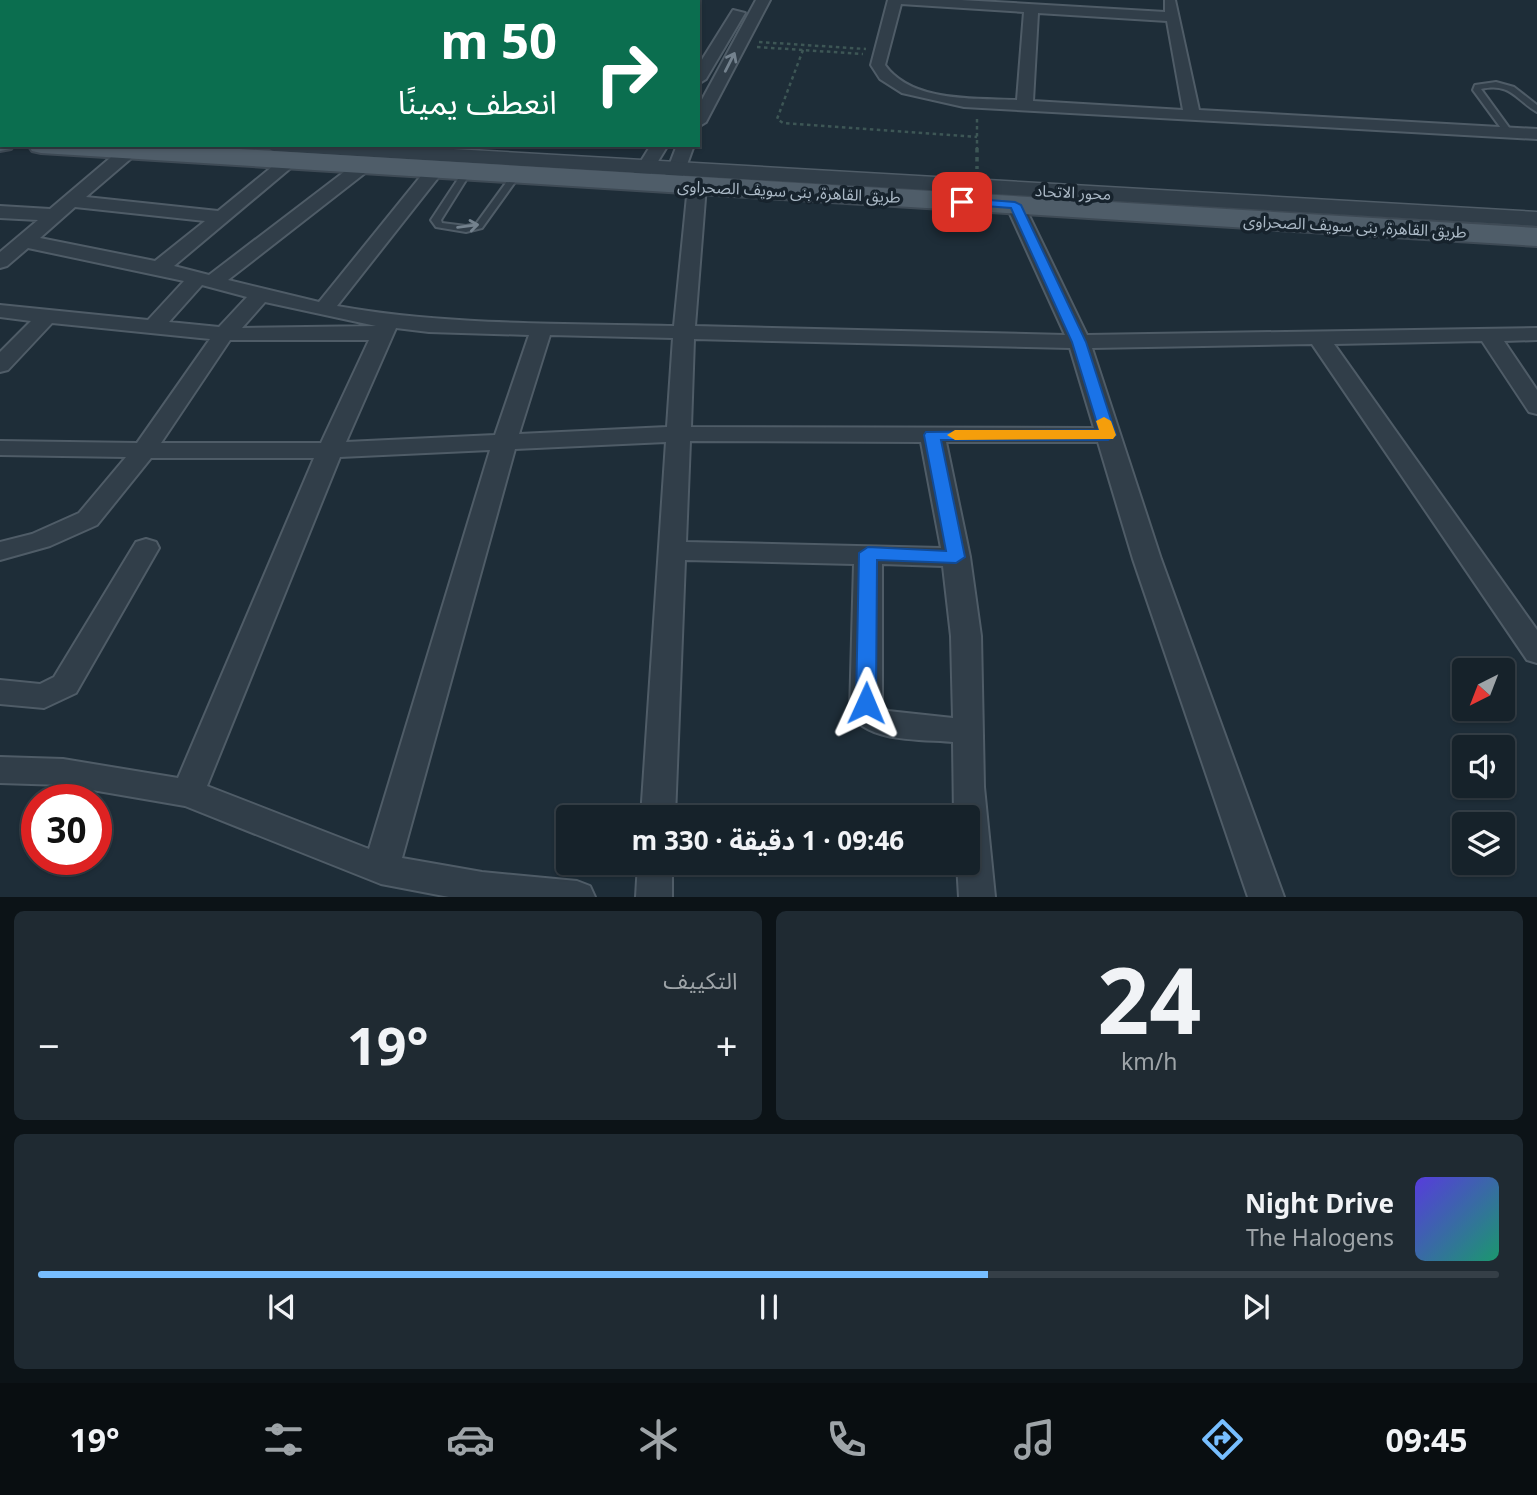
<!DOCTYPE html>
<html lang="ar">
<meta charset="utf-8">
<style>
:root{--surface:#16222a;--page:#1f2a32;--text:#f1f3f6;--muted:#9ea4a8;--line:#353f47;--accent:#77beff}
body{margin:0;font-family:"Noto Sans","Noto Sans Arabic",sans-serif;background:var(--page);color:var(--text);direction:rtl;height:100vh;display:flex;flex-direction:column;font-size:26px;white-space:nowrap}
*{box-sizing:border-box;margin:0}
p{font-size:23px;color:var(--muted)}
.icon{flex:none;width:38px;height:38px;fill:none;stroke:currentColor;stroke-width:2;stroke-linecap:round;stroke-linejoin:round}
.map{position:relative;height:897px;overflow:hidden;direction:ltr}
.side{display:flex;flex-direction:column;gap:14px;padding:14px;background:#0c1317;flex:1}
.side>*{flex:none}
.banner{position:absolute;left:0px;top:0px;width:700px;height:147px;box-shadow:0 2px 5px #0004,0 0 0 2px var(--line);direction:rtl;background:#0b6e4f;color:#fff;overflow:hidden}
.needle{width:46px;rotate:222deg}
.controls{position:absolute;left:1452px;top:658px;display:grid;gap:14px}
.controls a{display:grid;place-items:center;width:63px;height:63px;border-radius:7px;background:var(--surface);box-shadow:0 2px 5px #0004,0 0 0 2px var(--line);font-size:35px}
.speed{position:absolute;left:21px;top:784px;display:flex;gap:14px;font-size:35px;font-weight:700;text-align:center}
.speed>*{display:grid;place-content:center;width:91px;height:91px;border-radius:50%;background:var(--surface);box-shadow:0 2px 5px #0004,0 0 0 2px var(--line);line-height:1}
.speed .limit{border:10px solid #d22;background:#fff;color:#111}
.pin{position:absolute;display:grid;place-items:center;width:60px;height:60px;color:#fff;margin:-30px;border-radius:14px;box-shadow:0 4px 10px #0006}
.me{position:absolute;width:77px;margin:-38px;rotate:1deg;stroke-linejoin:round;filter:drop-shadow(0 0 5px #0008)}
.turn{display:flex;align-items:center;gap:24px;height:147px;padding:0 28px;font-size:32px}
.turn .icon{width:91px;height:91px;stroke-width:2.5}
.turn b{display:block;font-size:49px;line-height:60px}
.big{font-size:52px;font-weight:700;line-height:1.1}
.side .card{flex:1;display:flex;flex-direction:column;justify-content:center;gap:10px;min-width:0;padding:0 24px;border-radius:10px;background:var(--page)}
.side .dial{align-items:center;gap:0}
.dial b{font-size:91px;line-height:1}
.song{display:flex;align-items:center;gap:21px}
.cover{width:84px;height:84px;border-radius:10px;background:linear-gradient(135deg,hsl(250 70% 55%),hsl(160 70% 35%))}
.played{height:7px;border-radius:4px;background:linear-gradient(90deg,var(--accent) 65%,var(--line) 65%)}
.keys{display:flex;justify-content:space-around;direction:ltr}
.heat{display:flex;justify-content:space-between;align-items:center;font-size:38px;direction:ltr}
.side .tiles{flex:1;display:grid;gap:14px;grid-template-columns:1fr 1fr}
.card:last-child{grid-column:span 2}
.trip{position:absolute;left:556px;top:805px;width:424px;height:70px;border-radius:7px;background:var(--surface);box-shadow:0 2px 5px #0004,0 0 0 2px var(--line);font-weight:700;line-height:70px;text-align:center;direction:rtl}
.dock{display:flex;height:112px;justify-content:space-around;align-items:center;background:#090e11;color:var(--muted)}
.dock .icon{width:49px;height:49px}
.dock .selected{color:var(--accent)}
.dock b{font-size:32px;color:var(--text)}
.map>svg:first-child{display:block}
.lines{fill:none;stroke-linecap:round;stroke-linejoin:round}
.service-casing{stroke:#4f5c67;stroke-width:4}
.minor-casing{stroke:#4f5c67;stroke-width:4}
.tertiary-casing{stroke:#4f5c67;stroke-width:3}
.primary-casing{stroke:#3e4a55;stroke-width:4}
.path-far1{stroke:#3d5655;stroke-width:2.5;stroke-dasharray:3.5 3.5;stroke-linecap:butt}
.path{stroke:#3d5655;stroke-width:3.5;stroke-dasharray:4.5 4.5;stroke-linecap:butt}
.service{fill:#313e49;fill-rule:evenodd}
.minor{fill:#313e49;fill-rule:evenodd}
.tertiary{fill:#313e49;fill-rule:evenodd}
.primary{fill:#4f5d69;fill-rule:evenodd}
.oneway{stroke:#74828e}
.route{fill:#1a73e8;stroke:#114b97;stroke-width:2}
.slow{fill:#f59e0b}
.labels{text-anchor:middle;stroke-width:7;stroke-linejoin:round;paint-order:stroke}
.far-street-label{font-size:16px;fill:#abb9c6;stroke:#17232d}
</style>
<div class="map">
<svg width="1537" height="897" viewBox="0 0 1537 897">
<rect width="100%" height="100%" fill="#1e2d38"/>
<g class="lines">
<g class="service-casing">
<g id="service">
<path d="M1496,82L1514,87L1537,105V112C1516,100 1511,82 1481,89L1513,133L1512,135H1506L1473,90L1475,85Z"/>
<polygon points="467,169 471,172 441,220 442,223 466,226 476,224 513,173 520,175 482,228 466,232 436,227 431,220 464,170"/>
</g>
</g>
<g class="minor-casing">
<g id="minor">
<polygon points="159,0 174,0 158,2"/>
<polygon points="606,0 620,0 605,2"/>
<polygon points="756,0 770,0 706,122 698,127 698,107"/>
<path d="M888,0H961L1165,12V0H1175L1199,110L1537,129V139L964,107L902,93L880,79L871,65ZM901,4L1024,12L1017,100C976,98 912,103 885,65ZM1038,13L1167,21L1183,110L1033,101Z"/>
<polygon points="733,10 745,13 706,79 698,84 698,66"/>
<polygon points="651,145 668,145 643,186 631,186 628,182"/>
<polygon points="677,145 694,145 680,184 671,189 662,184"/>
<path d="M129,146L138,151L135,155L86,197L218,211L284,157L290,156L299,161L174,266L209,275L357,162H369L372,166L369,170L228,280L319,302L429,166H441L444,170L441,174L337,306C448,326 562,323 674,326L688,186L697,181L706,186L695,326L1065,335L1006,205L1015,199L1024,205L1087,335L1537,328V340L1504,341L1537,390V414L1529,412L1482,341L1334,344L1537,630V663L1527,660L1312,344L1092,348L1161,559L1284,897H1248L1133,559L1098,442H946L970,557L981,636L984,787L995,897H959L957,863H968V817H954L953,742C923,739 867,743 850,713L854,564L685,560L675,817H641L666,442L515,449L402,858L482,872L577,881L590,886L595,897H449L381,884L185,806L63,785L0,783V757L63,759L178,778L314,458H151L97,525L50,546L0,560V542L32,534L79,513L126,457L0,455V441L137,443L210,339L52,323L8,370L0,372V352L31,321L0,317V305L148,320L184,281L28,248L7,266L0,268V252L38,220L0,218V206L50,209L123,147ZM75,207L205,221L155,261L40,238ZM202,285L247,297L219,327L169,322ZM265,302L376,326L242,328ZM396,328L429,332L529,335L495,435L346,442ZM550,335L673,338L667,427L519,434ZM694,339L1070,348L1094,428L691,427ZM230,340H369L321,443H161ZM690,441L921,442L941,548L686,542ZM490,450L369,849L207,786L340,457ZM882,564L943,566L951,636L953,718L888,711L882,707Z"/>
<polygon points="146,539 156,542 159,548 76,693 44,708 0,704 0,680 40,684 54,677 136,542"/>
<polygon points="638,863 672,863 672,897 636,897"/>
</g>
</g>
<g class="tertiary-casing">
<g id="tertiary">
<polygon points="0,0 14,0 2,2 2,7"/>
<rect x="0" y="123" width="2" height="12"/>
<polygon points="263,145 384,145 1537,212 1537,226 273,151"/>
</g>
</g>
<g class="primary-casing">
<g id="primary">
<polygon points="0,135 2,145 14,145 11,149 0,151"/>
<polygon points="28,145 176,145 1537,228 1537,246 41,153 32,151"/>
</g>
</g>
<g class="path-far1">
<polyline points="759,42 866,49"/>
<polyline points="757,47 863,54"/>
<polyline points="803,50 777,119 783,123 977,137"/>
<polyline points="977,119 977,150"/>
</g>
<polyline class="path" points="977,148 977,169"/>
<use href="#service" class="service"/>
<use href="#minor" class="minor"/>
<use href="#tertiary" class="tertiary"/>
<use href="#primary" class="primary"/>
</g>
<defs><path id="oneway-shaft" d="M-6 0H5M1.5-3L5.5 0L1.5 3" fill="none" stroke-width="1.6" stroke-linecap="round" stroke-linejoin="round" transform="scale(1.75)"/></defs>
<g class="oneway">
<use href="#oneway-shaft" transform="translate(730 62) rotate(-63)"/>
<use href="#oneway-shaft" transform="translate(468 226) rotate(-7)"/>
</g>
<polygon class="route" points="962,198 1015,202 1021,205 1086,342 1116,435 1108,440 941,440 965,557 956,563 877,560 876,703 874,708 859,708 856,703 859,553 868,547 946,551 924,435 926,432 1099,430 1072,342 1011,208 958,204 956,202"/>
<polygon class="slow" points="1104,417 1111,421 1116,435 1113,439 955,440 947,435 955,430 1099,430 1096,421"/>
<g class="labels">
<g class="far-street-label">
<text transform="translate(789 191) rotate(3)" y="6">طريق القاهرة, بنى سويف الصحراوى</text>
<text transform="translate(1073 192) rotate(3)" y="6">محور الاتحاد</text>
<text transform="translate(1355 226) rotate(3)" y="6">طريق القاهرة, بنى سويف الصحراوى</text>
</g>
</g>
</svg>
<div class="controls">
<a><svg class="needle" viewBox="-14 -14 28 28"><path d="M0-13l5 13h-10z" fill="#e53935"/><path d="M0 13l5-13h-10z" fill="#9ea4a8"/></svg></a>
<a><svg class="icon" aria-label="sound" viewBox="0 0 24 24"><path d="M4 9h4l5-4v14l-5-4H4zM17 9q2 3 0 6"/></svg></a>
<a><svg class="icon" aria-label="layers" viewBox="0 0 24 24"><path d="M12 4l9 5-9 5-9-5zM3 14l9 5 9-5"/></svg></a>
</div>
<div class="speed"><div class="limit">30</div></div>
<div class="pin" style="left:962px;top:202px;background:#d93025"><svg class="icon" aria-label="arrive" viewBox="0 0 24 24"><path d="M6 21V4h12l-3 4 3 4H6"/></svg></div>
<svg class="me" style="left:866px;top:703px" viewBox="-20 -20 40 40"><path d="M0-17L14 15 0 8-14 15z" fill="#1a73e8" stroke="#fff" stroke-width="4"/></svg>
<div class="trip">09:46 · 1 دقيقة · 330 m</div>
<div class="banner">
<div class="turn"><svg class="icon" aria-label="right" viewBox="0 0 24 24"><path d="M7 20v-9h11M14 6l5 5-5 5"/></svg><div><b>50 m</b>انعطف يمينًا</div></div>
</div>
</div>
<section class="side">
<div class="tiles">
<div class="card dial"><b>24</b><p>km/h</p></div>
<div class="card"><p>التكييف</p>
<div class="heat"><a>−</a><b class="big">19°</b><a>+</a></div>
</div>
<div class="card">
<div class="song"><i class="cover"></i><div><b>Night Drive</b><p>The Halogens</p></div></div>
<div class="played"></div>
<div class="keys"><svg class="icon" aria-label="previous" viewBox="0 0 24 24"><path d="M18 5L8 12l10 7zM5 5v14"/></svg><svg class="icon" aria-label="pause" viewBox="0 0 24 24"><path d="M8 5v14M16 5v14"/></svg><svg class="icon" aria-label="next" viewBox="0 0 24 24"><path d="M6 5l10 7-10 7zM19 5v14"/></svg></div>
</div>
</div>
</section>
<nav class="dock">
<b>09:45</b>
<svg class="icon selected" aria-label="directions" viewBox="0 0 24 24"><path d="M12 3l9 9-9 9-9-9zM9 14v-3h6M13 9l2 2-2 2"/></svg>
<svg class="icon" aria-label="music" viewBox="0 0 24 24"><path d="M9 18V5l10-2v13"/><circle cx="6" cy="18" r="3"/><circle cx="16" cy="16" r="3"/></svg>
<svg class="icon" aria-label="phone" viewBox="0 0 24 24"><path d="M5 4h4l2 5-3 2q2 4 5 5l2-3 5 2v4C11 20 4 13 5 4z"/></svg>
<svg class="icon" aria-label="climate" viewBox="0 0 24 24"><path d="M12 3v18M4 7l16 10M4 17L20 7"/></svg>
<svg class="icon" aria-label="car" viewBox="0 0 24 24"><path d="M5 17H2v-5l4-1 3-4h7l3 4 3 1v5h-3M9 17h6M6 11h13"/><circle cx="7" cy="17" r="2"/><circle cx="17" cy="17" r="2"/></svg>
<svg class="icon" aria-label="filters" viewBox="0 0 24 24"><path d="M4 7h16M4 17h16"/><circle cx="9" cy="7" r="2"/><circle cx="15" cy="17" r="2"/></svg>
<b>19°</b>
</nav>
